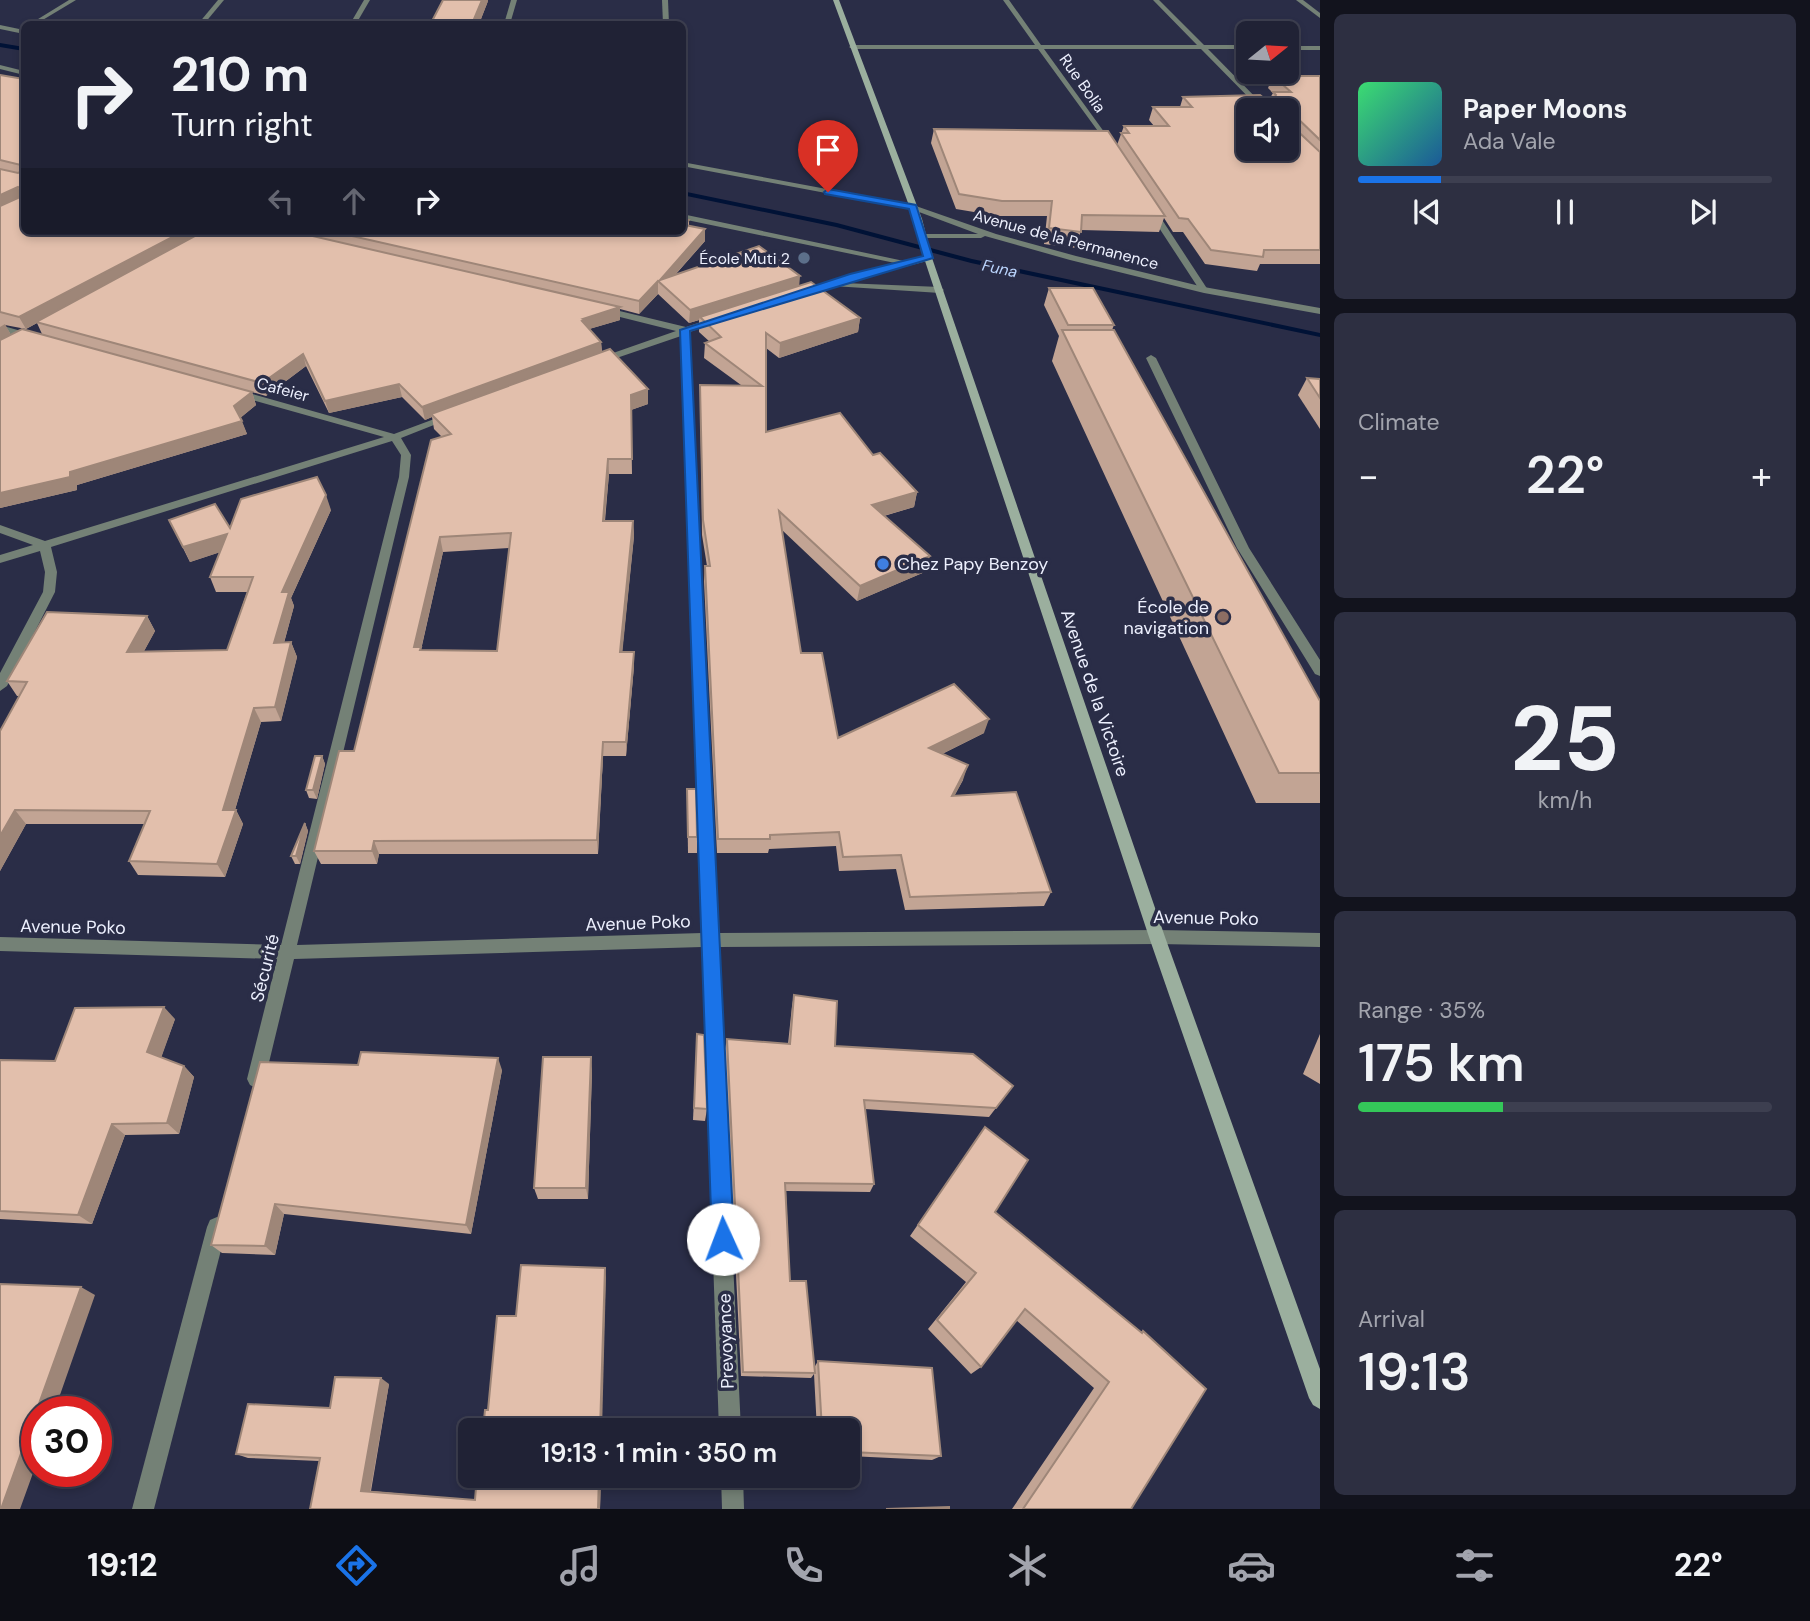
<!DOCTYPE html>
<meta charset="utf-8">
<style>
:root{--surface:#202235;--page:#2d2f41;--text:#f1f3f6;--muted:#a2a4ad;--line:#3d3f50;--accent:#1a73e8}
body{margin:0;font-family:"DM Sans",sans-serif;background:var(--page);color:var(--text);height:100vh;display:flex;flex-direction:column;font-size:26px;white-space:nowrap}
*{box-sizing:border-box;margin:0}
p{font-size:23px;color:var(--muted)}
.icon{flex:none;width:38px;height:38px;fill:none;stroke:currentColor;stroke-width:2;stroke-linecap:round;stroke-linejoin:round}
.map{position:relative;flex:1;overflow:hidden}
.panel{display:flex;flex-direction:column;gap:14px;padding:14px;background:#12131d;width:490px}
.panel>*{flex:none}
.hud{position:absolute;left:21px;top:21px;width:665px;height:214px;border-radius:10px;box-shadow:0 4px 10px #0003,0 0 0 2px var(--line);background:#202235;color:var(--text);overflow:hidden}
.needle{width:46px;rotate:72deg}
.fabs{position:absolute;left:1236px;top:21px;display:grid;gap:14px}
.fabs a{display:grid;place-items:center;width:63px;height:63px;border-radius:10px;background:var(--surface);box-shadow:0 4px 10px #0003,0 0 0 2px var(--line);font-size:35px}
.speed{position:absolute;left:21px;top:1396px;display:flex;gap:14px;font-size:35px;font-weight:700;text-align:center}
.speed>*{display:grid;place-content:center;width:91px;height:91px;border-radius:50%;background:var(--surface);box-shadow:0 4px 10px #0003,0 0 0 2px var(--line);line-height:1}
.speed .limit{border:10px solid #d22;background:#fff;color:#111}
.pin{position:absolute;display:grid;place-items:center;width:60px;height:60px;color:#fff;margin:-72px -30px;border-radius:50% 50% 50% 0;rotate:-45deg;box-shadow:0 0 7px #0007}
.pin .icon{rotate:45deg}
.me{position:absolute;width:77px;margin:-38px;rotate:358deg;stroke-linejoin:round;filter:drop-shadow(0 0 5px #0008)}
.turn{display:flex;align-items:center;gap:24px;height:147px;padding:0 35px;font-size:32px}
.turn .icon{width:91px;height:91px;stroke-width:2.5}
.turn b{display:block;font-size:49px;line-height:60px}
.lanes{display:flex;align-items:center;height:66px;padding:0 35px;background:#0003;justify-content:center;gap:35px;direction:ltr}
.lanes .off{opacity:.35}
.big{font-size:52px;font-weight:600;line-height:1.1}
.panel .card{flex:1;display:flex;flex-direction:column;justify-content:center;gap:10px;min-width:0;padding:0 24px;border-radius:10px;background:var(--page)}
.panel .dial{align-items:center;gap:0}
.dial b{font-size:91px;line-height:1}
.song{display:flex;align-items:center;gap:21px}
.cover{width:84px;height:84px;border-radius:10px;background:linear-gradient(135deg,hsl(140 70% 55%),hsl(210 70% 35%))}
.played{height:7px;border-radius:4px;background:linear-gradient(90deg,var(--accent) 20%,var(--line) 20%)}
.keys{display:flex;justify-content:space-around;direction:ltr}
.heat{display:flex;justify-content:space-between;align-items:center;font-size:38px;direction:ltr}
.charge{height:10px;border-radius:5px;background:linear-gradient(90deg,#34c759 35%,var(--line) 0)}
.trip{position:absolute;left:458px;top:1418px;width:402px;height:70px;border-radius:10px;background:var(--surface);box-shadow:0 4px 10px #0003,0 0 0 2px var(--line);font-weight:600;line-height:70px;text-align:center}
.tab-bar{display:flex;height:112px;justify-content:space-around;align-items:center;background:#0d0e15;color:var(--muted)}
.tab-bar .icon{width:49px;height:49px}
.tab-bar .on{color:var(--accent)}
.tab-bar b{font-size:32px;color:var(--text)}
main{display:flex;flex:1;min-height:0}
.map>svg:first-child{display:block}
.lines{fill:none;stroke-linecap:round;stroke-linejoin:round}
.stream{fill:#001236;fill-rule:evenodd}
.service{fill:#748176;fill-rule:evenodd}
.minor{fill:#748176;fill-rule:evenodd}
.tertiary{fill:#748176;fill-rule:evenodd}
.secondary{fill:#9baf9e;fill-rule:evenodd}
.wall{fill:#c2a494;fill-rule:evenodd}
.shaded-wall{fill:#9e8678}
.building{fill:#e2bfac;stroke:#9e8678;stroke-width:2;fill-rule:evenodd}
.route{fill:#1a73e8;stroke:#114b97;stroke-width:2}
.service-dot{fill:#5c6f8a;stroke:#2a2d47;stroke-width:2.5}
.shop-dot{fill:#3f7fe0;stroke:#2a2d47;stroke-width:2.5}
.education-dot{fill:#8d6e63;stroke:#2a2d47;stroke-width:2.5}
.labels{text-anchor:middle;stroke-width:7;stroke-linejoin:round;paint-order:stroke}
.far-street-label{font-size:16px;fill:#edf0fe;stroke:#2a2d47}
.far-poi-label{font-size:16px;fill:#edf0fe;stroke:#2a2d47;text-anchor:end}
.far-water-label{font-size:16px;font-style:italic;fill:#bbd5fe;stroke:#2a2d47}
.poi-label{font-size:18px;fill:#edf0fe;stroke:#2a2d47;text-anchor:start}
.street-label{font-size:18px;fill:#edf0fe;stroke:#2a2d47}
</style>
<main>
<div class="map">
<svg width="1320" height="1509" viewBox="0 0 1320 1509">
<rect width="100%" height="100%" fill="#2a2d47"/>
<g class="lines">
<g class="stream">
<polygon points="0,43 24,47 24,51 0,47"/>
<polygon points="682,191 837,223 972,259 1320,333 1320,337 971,263 836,227 682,195"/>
</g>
<polygon class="service" points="1151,355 1156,358 1249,548 1320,660 1320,676 1315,674 1237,548 1146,358"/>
<g class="minor">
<polygon points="69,0 76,0 36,24 30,24"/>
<polygon points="218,0 224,0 204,24 198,24"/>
<polygon points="364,0 370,0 356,24 350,24"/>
<polygon points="511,0 517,0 510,24 504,24"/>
<polygon points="662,0 668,0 669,24 663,24"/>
<polygon points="1003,0 1009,0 1041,45 1197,45 1153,0 1159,0 1204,45 1248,45 1248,49 1208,49 1268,110 1261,110 1201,49 1044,49 1115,147 1111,149 1038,49 852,49 849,47 852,45 1035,45"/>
<polygon points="1296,0 1303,0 1320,13 1320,18"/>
<rect x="1286" y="46" width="34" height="4"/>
<polygon points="0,65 24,71 24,75 0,69"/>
<polygon points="1149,209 1155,209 1208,290 1207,292 1201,292 1148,211"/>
<polygon points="682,214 904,261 931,256 931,260 843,283 940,287 944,290 940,293 833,286 799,296 799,292 851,274 895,263 682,219"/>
<polygon points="603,307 686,327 716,317 721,320 690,332 718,933 1157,930 1320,933 1320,947 1157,944 718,947 741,1430 719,1430 702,947 294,959 265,1079 262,1085 256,1088 250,1085 247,1079 277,959 0,951 0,937 281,945 399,477 401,455 392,441 51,547 57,572 55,592 7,686 0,691 0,673 43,592 45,572 40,551 0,563 0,555 33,545 0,533 0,525 45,541 384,437 234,395 233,393 238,390 394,434 445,415 449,414 454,417 401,438 411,455 409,477 297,945 702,933 681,336 602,363 596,363 596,359 676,331 600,312 600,308"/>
<polygon points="0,325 35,335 37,337 32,340 0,331"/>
<polygon points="217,1217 224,1220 227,1227 154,1509 132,1509 207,1227 210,1220"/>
<polygon points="721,1475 743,1475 744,1509 722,1509"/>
</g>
<g class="tertiary">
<polygon points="0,25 24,30 24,34 0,29"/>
<polygon points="682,162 913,205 996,234 1076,256 1204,287 1320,308 1320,314 1204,293 1070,260 985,236 981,238 920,238 920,234 978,234 911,209 682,166"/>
</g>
<polygon class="secondary" points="833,0 839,0 922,219 932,258 1165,937 1320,1369 1320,1409 1313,1405 1309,1398 1149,937 924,258 914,219"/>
</g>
<g class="wall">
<polygon points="488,1 479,24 431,24 431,23"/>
<path d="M0,75L24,79V231H682L689,220V226L705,229V241L676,274L799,286L860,318L858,332L779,358L766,348V432L873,455L917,492L914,507L884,516L927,571L857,601L782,530L801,653L838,738L984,733L942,754L963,780L954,796L1051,892L1044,906L905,910L896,869L839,871L836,846L769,849L768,853H717L704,581L705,566H707L702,535L700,385H741L704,358L705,343L710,342L699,332V320L689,323L658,294L639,314L620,309V320L589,329L601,342L602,352L648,389V404L631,410L632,474H609L605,521H633L634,536L622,652H634V666L626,756H603L598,854H379L377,864H321L314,851L354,751L442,437L434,429L432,417L425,420L402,397L329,413L306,366L266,396L252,392L256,405L240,418L247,434L77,485V490L0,508ZM37,323L42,334L11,335L5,325L26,329ZM509,548L497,651L421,650L443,552Z"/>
<polygon points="1273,76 1320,76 1320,264 1260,264 1257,271 1205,264 1183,232 1173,232 1164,218 1159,232 1081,230 1076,248 1044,244 1047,216 998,216 956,209 931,143 934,129 1117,145 1124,126 1154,126 1149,120 1153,107 1180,107 1183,97 1269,100 1273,93 1268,88"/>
<polygon points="1049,288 1114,325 1112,330 1320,701 1320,803 1256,803 1052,361 1059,336 1044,305"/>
<polygon points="1307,378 1320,379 1320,429 1298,395"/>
<polygon points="331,510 291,598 294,606 284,643 291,642 297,657 281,721 261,722 235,810 236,810 243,824 225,877 138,875 129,861 145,824 26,824 0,871 0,731 19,696 17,696 7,681 147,616 155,631 144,651 227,650 247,592 216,592 210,577 220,552 190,562 169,520 230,528"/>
<polygon points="322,756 325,764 317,799 309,798 306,790"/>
<polygon points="687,789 697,837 697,853 688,853"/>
<polygon points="305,823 308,831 300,864 295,864 291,856"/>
<polygon points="794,995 835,1046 1006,1095 989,1117 865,1109 874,1184 870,1192 786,1191 790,1281 814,1368 818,1361 941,1456 932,1460 849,1456 849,1430 817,1430 814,1374 811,1378 741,1376 725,1049 727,1039 788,1044 792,1006"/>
<polygon points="175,1019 161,1057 184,1066 194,1077 179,1134 125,1135 92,1224 0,1219 0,1060 55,1061"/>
<polygon points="697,1034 707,1109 705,1121 693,1120"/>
<polygon points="1320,1034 1320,1084 1303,1074"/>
<polygon points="260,1062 502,1070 471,1234 284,1214 275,1255 222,1253 211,1245"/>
<polygon points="592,1070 588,1199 538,1199 534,1188"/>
<polygon points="985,1127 995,1212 1140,1332 1143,1331 1131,1509 1012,1509 1094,1388 1016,1320 981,1367 971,1374 928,1329 966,1282 910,1236"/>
<polygon points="389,1384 371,1491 475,1500 477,1475 601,1475 600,1509 310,1509 319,1461 248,1458 236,1454 330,1408"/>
</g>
<g class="shaded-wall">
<polygon points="482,0 488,0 488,1 479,24 472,24"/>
<polygon points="18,187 23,199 0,209 0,195"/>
<polygon points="705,229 705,241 664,287 660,280"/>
<polygon points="184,231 210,231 36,322 37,323 26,329 19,317"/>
<polygon points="800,276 799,288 700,317 699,320 689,323 690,310"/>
<polygon points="658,281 658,294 639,314 639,301"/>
<polygon points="620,307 620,320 586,330 583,334 583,319"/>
<polygon points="860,318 858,332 779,358 780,343"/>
<polygon points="5,324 12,337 0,343 0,327"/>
<polygon points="601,342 602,354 431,414 432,417 425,420 422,407"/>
<polygon points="303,354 306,366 266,396 262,383"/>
<polygon points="399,384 402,397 329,413 325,401"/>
<polygon points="648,389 648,404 631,410 632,474 631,395"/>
<polygon points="252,392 256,405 239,419 234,406"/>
<polygon points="242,421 247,434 77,485 77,490 0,508 0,493"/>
<polygon points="608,459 609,474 603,536 603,521"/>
<polygon points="917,492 914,507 869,520 872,505"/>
<polygon points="326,495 331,510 291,598 294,606 280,657 274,643 282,592"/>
<polygon points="633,521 634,536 621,666 620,652"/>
<polygon points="227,534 233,548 190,562 183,547"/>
<polygon points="440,537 443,552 421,649 424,662 414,647"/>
<polygon points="930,556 927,571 857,601 860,586"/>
<polygon points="147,616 155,631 136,666 127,652"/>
<polygon points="291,642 297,657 281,721 275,707"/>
<polygon points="634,652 634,666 626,756 626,742"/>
<polygon points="254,708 261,722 231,823 223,810"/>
<polygon points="989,719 984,733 924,763 929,748"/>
<polygon points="603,742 603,756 598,854 597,840"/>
<polygon points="322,756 325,764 317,799 313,790"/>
<polygon points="968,765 963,780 947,810 952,796"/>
<polygon points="15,810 26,824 0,871 0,836"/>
<polygon points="236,810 243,824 225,877 217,864"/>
<polygon points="305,823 308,831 300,864 296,856"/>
<polygon points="374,841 379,854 377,864 372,851"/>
<polygon points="164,1007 175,1019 159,1064 147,1052"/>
<polygon points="591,1057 592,1070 588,1199 586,1188"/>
<polygon points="498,1058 502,1070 471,1234 466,1225"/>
<polygon points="184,1066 194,1077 179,1134 167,1123"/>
<polygon points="112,1124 125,1135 92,1224 78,1215"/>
<polygon points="275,1204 284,1214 275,1255 265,1246"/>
<polygon points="605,1268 606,1277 602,1430 600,1430"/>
<polygon points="81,1287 95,1295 54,1412 37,1412 37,1462 20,1509 1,1509"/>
<polygon points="381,1378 389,1384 370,1493 361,1491"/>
<polygon points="599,1475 601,1475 600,1509 598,1509"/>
</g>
<g class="building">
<polygon points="443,0 482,0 472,24 431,23"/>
<polygon points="0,75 24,79 24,231 184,231 19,317 0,312 0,206 20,197 21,189 18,187 0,195 0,169 18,173 21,171 21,165 0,160"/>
<path d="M1273,76H1320V140L1293,114L1290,115V124L1320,152V250H1264L1263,257L1211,250L1188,219L1179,218L1121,133H1129L1124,126H1169L1153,107H1192L1183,97L1260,95L1266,100H1273L1276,95L1273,92H1291ZM1248,110H1286V149H1248Z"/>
<polygon points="934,129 1108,131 1165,216 1082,215 1081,232 1049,228 1052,201 1002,201 959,194"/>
<polygon points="682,219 689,220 685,225 705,229 660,280 759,246 800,276 690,310 658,281 639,301 330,231 682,231"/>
<polygon points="204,231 291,231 620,307 583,319 585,320 582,321 601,342 422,407 399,384 325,401 303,354 262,383 36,322"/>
<polygon points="811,282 860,318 780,343 766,333 766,432 840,413 873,455 880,453 917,492 872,505 930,556 860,586 779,511 801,653 822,653 838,738 954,684 989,719 929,748 968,765 952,796 1016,792 1051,892 910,897 901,855 843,857 839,832 770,835 770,839 718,839 705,566 710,566 703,520 700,385 762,386 705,343 721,337 700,317"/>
<polygon points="1049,288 1093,288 1114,325 1068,325"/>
<polygon points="22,329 252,392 234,406 242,421 70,472 70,477 0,493 0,340"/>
<polygon points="1062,330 1114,330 1320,701 1320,773 1279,773"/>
<path d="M610,349L648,389L631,395L632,459H608L603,521H633L620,652H634L626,742H603L597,840L374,841L372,851H314L339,751H354L431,440L451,434L431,414ZM511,533L497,651L420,650L421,647H414L440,537Z"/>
<polygon points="1307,378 1320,379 1320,398"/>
<polygon points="317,477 326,495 282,592 289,592 274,643 291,642 275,707 254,708 223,810 236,810 217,864 129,861 150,811 15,810 0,836 0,731 27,682 7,681 47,612 147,616 127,652 227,650 253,577 210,577 227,534 183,547 169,520 215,504 230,528 241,499"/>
<polygon points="315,756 322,756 313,790 306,790"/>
<polygon points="687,789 696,789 697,837 688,837"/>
<polygon points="305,823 296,856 291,856"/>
<polygon points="794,995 837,1001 835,1046 973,1054 1013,1086 996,1108 864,1100 874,1184 785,1183 790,1281 806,1281 815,1373 743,1372 727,1039 790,1044"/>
<polygon points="164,1007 147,1052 184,1066 167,1123 112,1124 78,1215 0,1211 0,1060 55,1061 75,1008"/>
<polygon points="697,1034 704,1035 707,1109 694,1108"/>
<polygon points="361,1052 498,1058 466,1225 275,1204 265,1246 211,1245 260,1062 358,1065"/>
<polygon points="543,1057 591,1057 586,1188 534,1188"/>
<polygon points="985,1127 1028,1160 995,1212 1142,1333 1143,1331 1206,1389 1131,1509 1023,1509 1109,1382 1025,1309 981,1367 937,1320 976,1273 918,1225"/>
<polygon points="521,1265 605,1268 600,1430 483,1430 485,1410 488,1410 497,1316 516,1316"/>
<polygon points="0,1284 81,1287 1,1509 0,1509"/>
<polygon points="818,1361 932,1368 941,1456 849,1452 849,1430 822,1430"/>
<polygon points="335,1377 381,1378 361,1491 475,1500 477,1475 599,1475 598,1509 310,1509 320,1458 236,1454 248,1404 330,1408"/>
<polygon points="949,1507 949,1509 886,1509"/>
</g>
<polygon class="route" points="828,189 916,205 933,258 690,331 734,1239 730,1247 723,1250 715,1247 712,1239 680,330 850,274 923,256 909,209 825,194 824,192"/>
<circle class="service-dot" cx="804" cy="258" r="7"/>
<circle class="shop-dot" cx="883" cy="564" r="7"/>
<circle class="education-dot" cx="1223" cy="617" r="7"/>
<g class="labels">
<g class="far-street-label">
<text transform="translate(1083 83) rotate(55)" y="6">Rue Bolia</text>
<text transform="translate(1066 239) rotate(15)" y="6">Avenue de la Permanence</text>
<text transform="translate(283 389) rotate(15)" y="6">Cafeier</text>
</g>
<g class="far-poi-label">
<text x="790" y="264">École Muti 2</text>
</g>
<g class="far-water-label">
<text transform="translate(1000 268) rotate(12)" y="6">Funa</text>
</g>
<g class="poi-label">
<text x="897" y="570">Chez Papy Benzoy</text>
<text x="1209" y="613" text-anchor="end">École de<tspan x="1209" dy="21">navigation</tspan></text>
</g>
<g class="street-label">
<text transform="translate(1095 693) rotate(71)" y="6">Avenue de la Victoire</text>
<text transform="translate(1206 918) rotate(1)" y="6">Avenue Poko</text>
<text transform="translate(638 923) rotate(-2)" y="6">Avenue Poko</text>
<text transform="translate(73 927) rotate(1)" y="6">Avenue Poko</text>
<text transform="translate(265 968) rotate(-76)" y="6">Sécurité</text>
<text transform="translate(726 1341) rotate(-92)" y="6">Prevoyance</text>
</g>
</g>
</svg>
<div class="fabs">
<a><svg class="needle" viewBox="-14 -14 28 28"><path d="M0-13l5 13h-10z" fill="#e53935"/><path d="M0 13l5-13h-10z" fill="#a2a4ad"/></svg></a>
<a><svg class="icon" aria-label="sound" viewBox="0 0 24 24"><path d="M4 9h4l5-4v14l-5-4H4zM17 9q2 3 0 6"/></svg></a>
</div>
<div class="speed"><div class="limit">30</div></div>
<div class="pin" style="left:828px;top:192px;background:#d93025"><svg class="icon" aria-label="arrive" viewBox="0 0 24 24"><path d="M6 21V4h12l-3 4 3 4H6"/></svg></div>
<svg class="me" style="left:723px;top:1239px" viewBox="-20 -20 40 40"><circle r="19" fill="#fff"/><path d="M0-13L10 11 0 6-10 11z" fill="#1a73e8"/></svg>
<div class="trip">19:13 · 1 min · 350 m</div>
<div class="hud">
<div class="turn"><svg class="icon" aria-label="right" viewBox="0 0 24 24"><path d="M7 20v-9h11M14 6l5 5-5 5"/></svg><div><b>210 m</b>Turn right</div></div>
<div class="lanes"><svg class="icon off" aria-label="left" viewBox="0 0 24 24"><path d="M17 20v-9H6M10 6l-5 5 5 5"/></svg><svg class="icon off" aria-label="ahead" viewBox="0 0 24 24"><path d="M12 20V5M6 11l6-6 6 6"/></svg><svg class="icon" aria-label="right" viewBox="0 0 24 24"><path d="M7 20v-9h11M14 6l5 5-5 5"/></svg></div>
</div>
</div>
<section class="panel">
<div class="card">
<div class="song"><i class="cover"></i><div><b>Paper Moons</b><p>Ada Vale</p></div></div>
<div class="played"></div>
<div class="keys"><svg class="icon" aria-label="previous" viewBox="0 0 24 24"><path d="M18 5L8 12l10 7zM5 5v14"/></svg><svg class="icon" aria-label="pause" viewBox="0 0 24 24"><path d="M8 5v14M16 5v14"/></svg><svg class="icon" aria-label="next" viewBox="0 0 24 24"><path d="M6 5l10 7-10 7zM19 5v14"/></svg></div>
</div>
<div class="card"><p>Climate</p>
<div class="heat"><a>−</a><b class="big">22°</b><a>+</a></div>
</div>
<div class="card dial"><b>25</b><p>km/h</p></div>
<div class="card"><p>Range · 35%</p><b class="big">175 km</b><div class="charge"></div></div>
<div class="card"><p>Arrival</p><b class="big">19:13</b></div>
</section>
</main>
<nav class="tab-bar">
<b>19:12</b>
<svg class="icon on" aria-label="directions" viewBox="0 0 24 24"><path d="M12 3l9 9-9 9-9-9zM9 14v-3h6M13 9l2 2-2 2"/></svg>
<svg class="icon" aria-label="music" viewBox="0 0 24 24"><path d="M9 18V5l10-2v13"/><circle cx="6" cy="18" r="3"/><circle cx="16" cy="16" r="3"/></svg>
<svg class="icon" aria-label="phone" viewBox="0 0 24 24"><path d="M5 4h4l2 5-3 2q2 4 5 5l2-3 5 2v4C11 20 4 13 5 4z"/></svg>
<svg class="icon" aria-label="climate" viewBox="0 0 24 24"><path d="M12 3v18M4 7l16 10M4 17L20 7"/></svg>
<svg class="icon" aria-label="car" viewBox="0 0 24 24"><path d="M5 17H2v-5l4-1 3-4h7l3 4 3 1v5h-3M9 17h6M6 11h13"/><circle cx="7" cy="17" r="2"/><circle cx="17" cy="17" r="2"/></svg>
<svg class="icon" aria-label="filters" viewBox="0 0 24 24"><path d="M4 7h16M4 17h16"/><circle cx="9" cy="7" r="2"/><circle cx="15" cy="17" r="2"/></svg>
<b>22°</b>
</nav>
